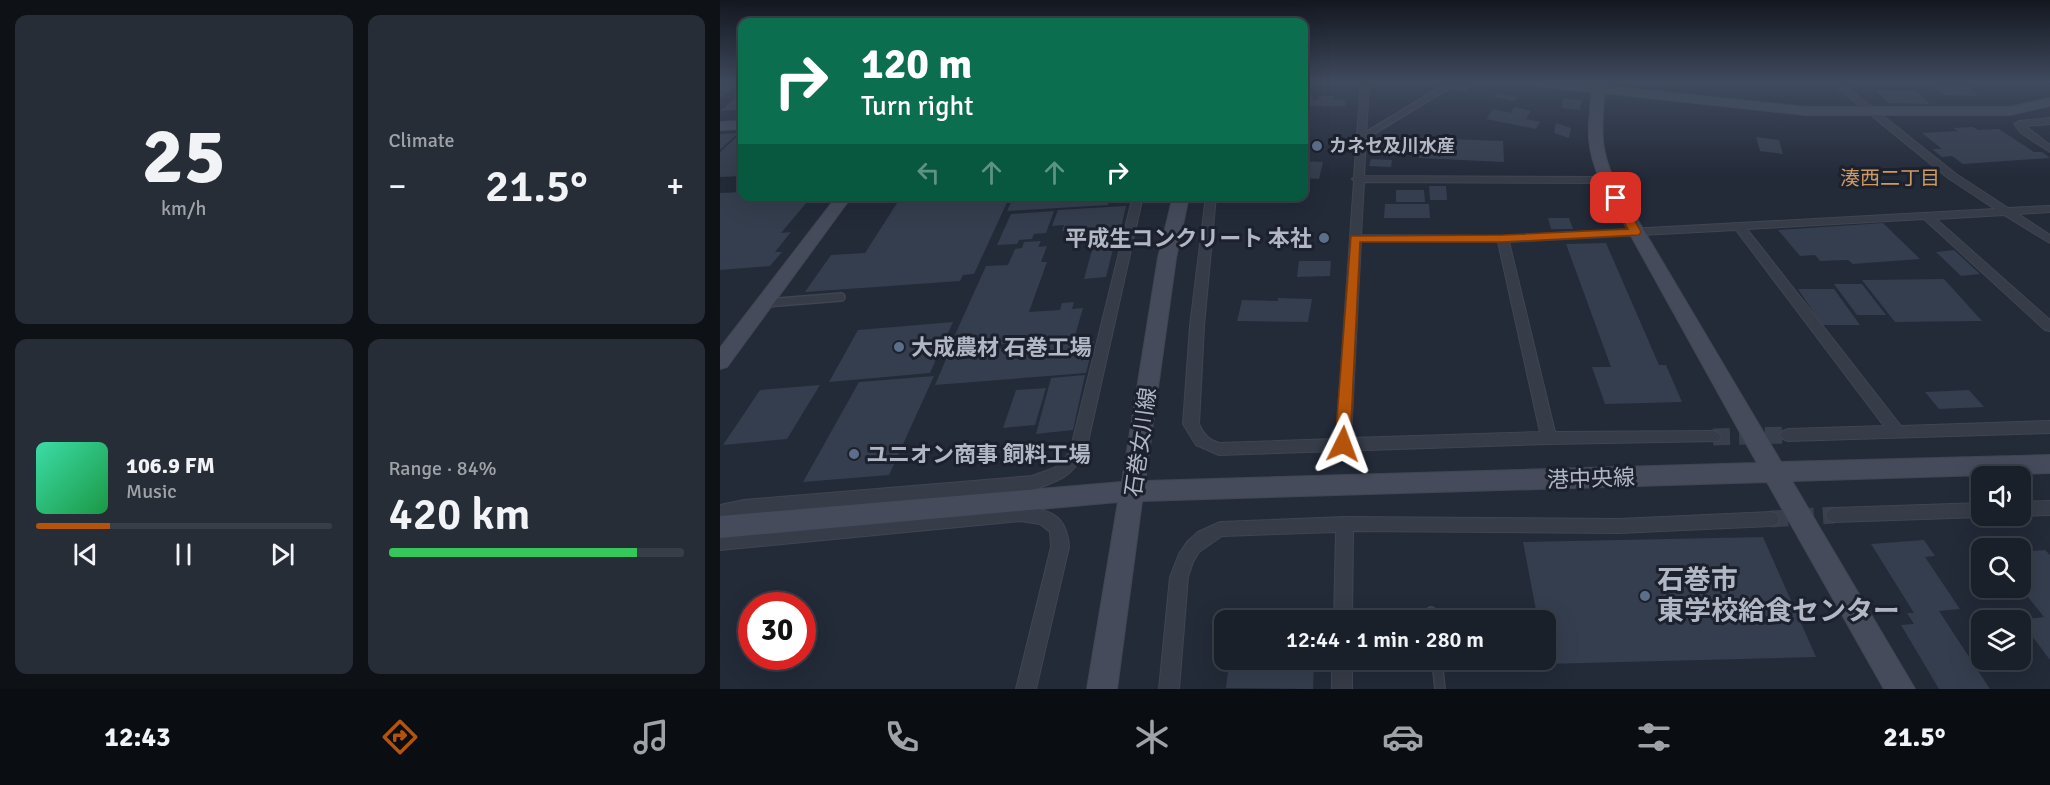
<!DOCTYPE html>
<meta charset="utf-8">
<style>
:root{--surface:#1a202a;--page:#272d36;--text:#f1f3f6;--muted:#9fa3a8;--line:#383e47;--accent:#b45309}
body{margin:0;font-family:Signika,"Noto Sans JP",sans-serif;background:var(--page);color:var(--text);height:100vh;display:flex;flex-direction:column;font-size:22px;white-space:nowrap}
*{box-sizing:border-box;margin:0}
p{font-size:20px;color:var(--muted)}
.icon{flex:none;width:33px;height:33px;fill:none;stroke:currentColor;stroke-width:2;stroke-linecap:round;stroke-linejoin:round}
.map{position:relative;flex:1;overflow:hidden}
.details{display:flex;flex-direction:column;gap:15px;padding:15px;background:#0e1217;width:720px}
.details>*{flex:none}
.top-card{position:absolute;left:18px;top:18px;width:570px;height:183px;border-radius:12px;box-shadow:0 6px 24px #0002,0 0 0 2px var(--line);background:#0b6e4f;color:#fff;overflow:hidden}
.tools{position:absolute;left:1251px;top:466px;display:grid;gap:12px}
.tools a{display:grid;place-items:center;width:60px;height:60px;border-radius:12px;background:var(--surface);box-shadow:0 6px 24px #0002,0 0 0 2px var(--line);font-size:30px}
.speed{position:absolute;left:18px;top:592px;display:flex;gap:12px;font-size:30px;font-weight:700;text-align:center}
.speed>*{display:grid;place-content:center;width:78px;height:78px;border-radius:50%;background:var(--surface);box-shadow:0 6px 24px #0002,0 0 0 2px var(--line);line-height:1}
.speed .limit{border:9px solid #d22;background:#fff;color:#111}
.pin{position:absolute;display:grid;place-items:center;width:51px;height:51px;color:#fff;margin:-26px;border-radius:12px;box-shadow:0 3px 9px #0006}
.me{position:absolute;width:66px;margin:-33px;rotate:3deg;stroke-linejoin:round;filter:drop-shadow(0 0 4px #0008)}
.turn{display:flex;align-items:center;gap:21px;height:126px;padding:0 24px;font-size:27px}
.turn .icon{width:78px;height:78px;stroke-width:2.5}
.turn b{display:block;font-size:42px;line-height:51px}
.lanes{display:flex;align-items:center;height:57px;padding:0 24px;background:#0003;justify-content:center;gap:30px;direction:ltr}
.lanes .off{opacity:.35}
.big{font-size:45px;font-weight:600;line-height:1.1}
.details .widget{flex:1;display:flex;flex-direction:column;justify-content:center;gap:9px;min-width:0;padding:0 21px;border-radius:12px;background:var(--page)}
.details .dial{align-items:center;gap:0}
.dial b{font-size:78px;line-height:1}
.song{display:flex;align-items:center;gap:18px}
.cover{width:72px;height:72px;border-radius:9px;background:linear-gradient(135deg,hsl(160 70% 55%),hsl(140 70% 35%))}
.played{height:6px;border-radius:3px;background:linear-gradient(90deg,var(--accent) 25%,var(--line) 25%)}
.keys{display:flex;justify-content:space-around;direction:ltr}
.heat{display:flex;justify-content:space-between;align-items:center;font-size:33px;direction:ltr}
.charge{height:9px;border-radius:4px;background:linear-gradient(90deg,#34c759 84%,var(--line) 0)}
.details .tiles{flex:1;display:grid;gap:15px;grid-template-columns:repeat(2,1fr)}
.trip{position:absolute;left:494px;top:610px;width:342px;height:60px;border-radius:12px;background:var(--surface);box-shadow:0 6px 24px #0002,0 0 0 2px var(--line);font-weight:600;line-height:60px;text-align:center}
.dock{display:flex;height:96px;justify-content:space-around;align-items:center;background:#0a0d11;color:var(--muted)}
.dock .icon{width:42px;height:42px}
.dock .selected{color:var(--accent)}
.dock b{font-size:27px;color:var(--text)}
main{display:flex;flex:1;min-height:0}
.map>svg:first-child{display:block}
.building{fill:#353e4e}
.lines{fill:none;stroke-linecap:round;stroke-linejoin:round}
.street-tunnel{stroke:#383f4d;stroke-width:17;stroke-dasharray:17 9;stroke-linecap:butt}
.lane-far2-casing{stroke:#404551;stroke-width:8}
.lane-far1-casing{stroke:#404551;stroke-width:10}
.lane-casing{stroke:#404551;stroke-width:12}
.street-casing{stroke:#404551;stroke-width:2}
.secondary-casing{stroke:#404551;stroke-width:2}
.lane-far2{stroke:#363c48;stroke-width:5}
.lane-far1{stroke:#363c48;stroke-width:7}
.lane{stroke:#363c48;stroke-width:9}
.street{fill:#363c48;fill-rule:evenodd}
.secondary{fill:#454b5b;fill-rule:evenodd}
.route{fill:#b45309;stroke:#753606;stroke-width:1.5}
.service-dot{fill:#5c6f8a;stroke:#1c212d;stroke-width:2}
.labels{text-anchor:middle;stroke-width:6;stroke-linejoin:round;paint-order:stroke}
.far-poi-label{font-size:18px;font-weight:bold;fill:#b1b7c4;stroke:#1c212d;text-anchor:start}
.far-neighbourhood-label{font-size:20px;fill:#cb9a65;stroke:#1c212d}
.poi-label{font-size:22px;font-weight:bold;fill:#b1b7c4;stroke:#1c212d;text-anchor:start}
.street-label{font-size:22px;fill:#b1b7c4;stroke:#1c212d}
.near-poi-label{font-size:27px;font-weight:bold;fill:#b1b7c4;stroke:#1c212d;text-anchor:start}
</style>
<main>
<section class="details">
<div class="tiles">
<div class="widget dial"><b>25</b><p>km/h</p></div>
<div class="widget"><p>Climate</p>
<div class="heat"><a>−</a><b class="big">21.5°</b><a>+</a></div>
</div>
<div class="widget">
<div class="song"><i class="cover"></i><div><b>106.9 FM</b><p>Music</p></div></div>
<div class="played"></div>
<div class="keys"><svg class="icon" aria-label="previous" viewBox="0 0 24 24"><path d="M18 5L8 12l10 7zM5 5v14"/></svg><svg class="icon" aria-label="pause" viewBox="0 0 24 24"><path d="M8 5v14M16 5v14"/></svg><svg class="icon" aria-label="next" viewBox="0 0 24 24"><path d="M6 5l10 7-10 7zM19 5v14"/></svg></div>
</div>
<div class="widget"><p>Range · 84%</p><b class="big">420 km</b><div class="charge"></div></div>
</div>
</section>
<div class="map">
<svg width="1330" height="689" viewBox="0 0 1330 689">
<rect width="100%" height="100%" fill="#232a38"/>
<g class="building">
<polygon points="738,81 752,84 745,92 731,89"/>
<polygon points="1210,81 1242,81 1258,96 1224,95"/>
<polygon points="1155,90 1196,91 1210,104 1168,103"/>
<polygon points="777,93 798,97 795,101 774,97"/>
<polygon points="20,94 22,94 22,106 18,110 0,111"/>
<polygon points="584,96 592,96 591,100 599,100 599,96 613,96 613,100 626,100 625,106 584,106"/>
<polygon points="843,98 861,100 860,110 842,108"/>
<polygon points="794,107 811,111 806,119 820,122 816,129 766,119 773,109 791,113"/>
<polygon points="836,123 851,128 849,138 834,133"/>
<polygon points="1253,127 1258,130 1279,129 1314,152 1322,152 1330,158 1243,164 1232,156 1222,157 1212,149 1222,149 1202,133 1238,131 1233,128"/>
<polygon points="22,132 22,176 0,177 0,152"/>
<polygon points="18,133 0,150 0,134"/>
<polygon points="1036,137 1059,140 1063,154 1040,151"/>
<polygon points="701,138 783,141 784,162 699,158"/>
<polygon points="651,159 672,160 671,167 649,166"/>
<polygon points="584,161 603,162 599,179 584,178"/>
<polygon points="709,186 726,186 727,200 710,200"/>
<polygon points="676,190 704,190 705,202 676,202"/>
<polygon points="22,192 22,196 92,196 61,233 71,232 55,252 62,252 50,266 0,270 0,193"/>
<polygon points="241,196 290,196 254,274 243,275 240,281 85,292 111,255 145,253 179,200"/>
<polygon points="294,196 390,196 388,205 287,211"/>
<polygon points="665,204 709,204 710,218 664,218"/>
<polygon points="406,206 401,227 342,231 344,225 332,226 338,210"/>
<polygon points="334,211 326,233 314,234 312,239 299,240 297,244 277,245 291,214"/>
<polygon points="828,218 849,218 853,229 831,229"/>
<polygon points="1163,223 1200,259 1133,264 1128,260 1100,261 1095,255 1080,256 1058,230"/>
<polygon points="321,241 318,247 327,246 321,262 327,262 309,312 340,310 342,303 354,302 352,309 363,308 354,339 229,348 266,266 288,265 295,249 302,248 304,242"/>
<polygon points="886,243 939,365 946,365 962,402 885,404 872,367 891,367 846,244"/>
<polygon points="393,249 386,277 364,279 372,250"/>
<polygon points="1234,250 1260,274 1241,276 1216,252"/>
<polygon points="579,261 611,261 610,276 577,277"/>
<polygon points="1224,279 1262,321 1175,322 1142,280"/>
<polygon points="1114,284 1142,284 1166,315 1137,315"/>
<polygon points="1078,289 1114,289 1140,325 1102,325"/>
<polygon points="558,298 592,299 588,322 517,321 522,300 558,301"/>
<polygon points="233,322 210,373 109,382 138,330"/>
<polygon points="374,341 366,373 215,385 229,352"/>
<polygon points="365,375 353,430 316,434 331,378"/>
<polygon points="214,376 169,475 83,482 139,382"/>
<polygon points="100,385 67,439 3,445 40,390"/>
<polygon points="326,388 315,425 283,428 296,390"/>
<polygon points="1249,390 1264,407 1219,409 1205,392"/>
<polygon points="1043,537 1096,657 825,664 825,621 818,621 803,542"/>
<polygon points="1204,540 1215,556 1205,557 1240,609 1219,611 1270,689 1219,689 1181,625 1194,624 1187,613 1194,613 1151,544"/>
<polygon points="1325,550 1330,555 1330,660 1300,620 1324,617 1300,587 1300,552"/>
<polygon points="594,661 593,689 506,688 509,664"/>
</g>
<g class="lines">
<g class="street-tunnel">
<polyline points="993,437 1068,435"/>
<polyline points="1051,519 1114,515"/>
</g>
<g class="lane-far2-casing">
<g id="lane-far2">
<polyline points="0,93 14,81"/>
<polyline points="640,139 734,82"/>
</g>
</g>
<g class="lane-far1-casing">
<polyline id="lane-far1" points="46,303 121,297"/>
</g>
<g class="lane-casing">
<g id="lane">
<polyline points="711,612 712,621"/>
<polyline points="717,660 720,689"/>
</g>
</g>
<g class="street-casing">
<g id="street">
<path d="M641,81H649L644,176L887,177L892,180L887,183L644,182L641,235L783,236L1275,209L1228,178L1109,81H1119L1236,174L1288,208L1330,206V212L1298,214L1330,235V243L1284,215L1216,219L1330,320V331L1325,330L1204,219L1027,229L1181,426L1330,421V433L1068,441L1063,439L1060,435L1063,431L1068,429L1164,426L1016,230L789,242L835,432L993,431L998,433L1001,437L998,441L829,444L499,455L476,445L463,424L470,326L486,196H496L484,326L479,424C483,434 489,440 499,443L616,439L634,181L632,179L634,177ZM641,241L778,242L820,432L631,438Z"/>
<polygon points="1330,118 1330,124 1305,126 1330,145 1330,152 1301,133 1294,124 1299,121"/>
<path d="M413,196H423L366,451C352,477 339,481 312,490L24,514L0,519V505L24,500L312,476L334,468L344,460L350,451Z"/>
<polygon points="1330,501 1330,515 1300,516 1300,502"/>
<polygon points="1262,503 1262,516 1265,516 1262,517 1114,522 1108,520 1106,515 1108,510 1114,508"/>
<path d="M300,507C329,509 347,514 349,547L316,689H296L331,547L330,532L320,524L300,521L0,550V534Z"/>
<polygon points="1051,512 1057,514 1059,519 1057,524 1051,526 899,533 633,531 632,621 614,621 616,532 502,536 479,552 473,562 468,577 459,689 439,689 450,577 459,554 467,542 478,532 500,522 625,517 899,519"/>
<rect x="612" y="660" width="20" height="29"/>
</g>
</g>
<g class="secondary-casing">
<g id="secondary">
<path d="M798,81H842L873,85V81H885V86L1086,107H1290L1330,98V106L1290,115H1086L884,93C882,130 879,146 894,180L1061,462L1330,455V473L1072,481L1195,689H1164L1047,482L422,501L397,689H367L398,502L0,538V516L402,482L438,258L453,196H469L456,258L425,481L1037,463L880,180C865,145 868,128 872,92L804,85Z"/>
<polygon points="22,121 22,129 0,130 0,122"/>
<polygon points="117,196 132,196 7,367 0,369 0,348"/>
</g>
</g>
<use href="#lane-far2" class="lane-far2"/>
<use href="#lane-far1" class="lane-far1"/>
<use href="#lane" class="lane"/>
<use href="#street" class="street"/>
<use href="#secondary" class="secondary"/>
</g>
<linearGradient id="sky" x2="0" y2="1"><stop stop-color="#13171f"/><stop offset="0.46" stop-color="#3f4a5e"/><stop offset="1" stop-color="#3f4a5e" stop-opacity="0"/></linearGradient>
<rect width="1330" height="178" fill="url(#sky)"/>
<polygon class="route" points="896,194 902,198 921,232 919,235 783,242 640,242 630,444 628,448 623,450 617,448 615,444 631,236 783,235 908,229 891,198"/>
<g class="service-dot">
<circle cx="597" cy="146" r="6"/>
<circle cx="604" cy="238" r="6"/>
<circle cx="179" cy="347" r="6"/>
<circle cx="134" cy="454" r="6"/>
<circle cx="925" cy="596" r="6"/>
</g>
<g class="labels">
<g class="far-poi-label">
<text x="609" y="152">カネセ及川水産</text>
</g>
<g class="far-neighbourhood-label">
<text x="1170" y="185">湊西二丁目</text>
</g>
<g class="poi-label">
<text x="592" y="246" text-anchor="end">平成生コンクリート 本社</text>
<text x="191" y="355">大成農材 石巻工場</text>
<text x="146" y="462">ユニオン商事 飼料工場</text>
</g>
<g class="street-label">
<text transform="translate(420 442) rotate(-82)" y="8">石巻女川線</text>
<text transform="translate(871 478) rotate(-2)" y="8">港中央線</text>
</g>
<g class="near-poi-label">
<text x="937" y="589">石巻市<tspan x="937" dy="31">東学校給食センター</tspan></text>
</g>
</g>
</svg>
<div class="tools">
<a><svg class="icon" aria-label="sound" viewBox="0 0 24 24"><path d="M4 9h4l5-4v14l-5-4H4zM17 9q2 3 0 6"/></svg></a>
<a><svg class="icon" aria-label="search" viewBox="0 0 24 24"><circle cx="10" cy="10" r="6"/><path d="M15 15l6 6"/></svg></a>
<a><svg class="icon" aria-label="layers" viewBox="0 0 24 24"><path d="M12 4l9 5-9 5-9-5zM3 14l9 5 9-5"/></svg></a>
</div>
<div class="speed"><div class="limit">30</div></div>
<div class="pin" style="left:896px;top:198px;background:#d93025"><svg class="icon" aria-label="arrive" viewBox="0 0 24 24"><path d="M6 21V4h12l-3 4 3 4H6"/></svg></div>
<svg class="me" style="left:623px;top:444px" viewBox="-20 -20 40 40"><path d="M0-17L14 15 0 8-14 15z" fill="#b45309" stroke="#fff" stroke-width="4"/></svg>
<div class="trip">12:44 · 1 min · 280 m</div>
<div class="top-card">
<div class="turn"><svg class="icon" aria-label="right" viewBox="0 0 24 24"><path d="M7 20v-9h11M14 6l5 5-5 5"/></svg><div><b>120 m</b>Turn right</div></div>
<div class="lanes"><svg class="icon off" aria-label="left" viewBox="0 0 24 24"><path d="M17 20v-9H6M10 6l-5 5 5 5"/></svg><svg class="icon off" aria-label="ahead" viewBox="0 0 24 24"><path d="M12 20V5M6 11l6-6 6 6"/></svg><svg class="icon off" aria-label="ahead" viewBox="0 0 24 24"><path d="M12 20V5M6 11l6-6 6 6"/></svg><svg class="icon" aria-label="right" viewBox="0 0 24 24"><path d="M7 20v-9h11M14 6l5 5-5 5"/></svg></div>
</div>
</div>
</main>
<nav class="dock">
<b>12:43</b>
<svg class="icon selected" aria-label="directions" viewBox="0 0 24 24"><path d="M12 3l9 9-9 9-9-9zM9 14v-3h6M13 9l2 2-2 2"/></svg>
<svg class="icon" aria-label="music" viewBox="0 0 24 24"><path d="M9 18V5l10-2v13"/><circle cx="6" cy="18" r="3"/><circle cx="16" cy="16" r="3"/></svg>
<svg class="icon" aria-label="phone" viewBox="0 0 24 24"><path d="M5 4h4l2 5-3 2q2 4 5 5l2-3 5 2v4C11 20 4 13 5 4z"/></svg>
<svg class="icon" aria-label="climate" viewBox="0 0 24 24"><path d="M12 3v18M4 7l16 10M4 17L20 7"/></svg>
<svg class="icon" aria-label="car" viewBox="0 0 24 24"><path d="M5 17H2v-5l4-1 3-4h7l3 4 3 1v5h-3M9 17h6M6 11h13"/><circle cx="7" cy="17" r="2"/><circle cx="17" cy="17" r="2"/></svg>
<svg class="icon" aria-label="filters" viewBox="0 0 24 24"><path d="M4 7h16M4 17h16"/><circle cx="9" cy="7" r="2"/><circle cx="15" cy="17" r="2"/></svg>
<b>21.5°</b>
</nav>
